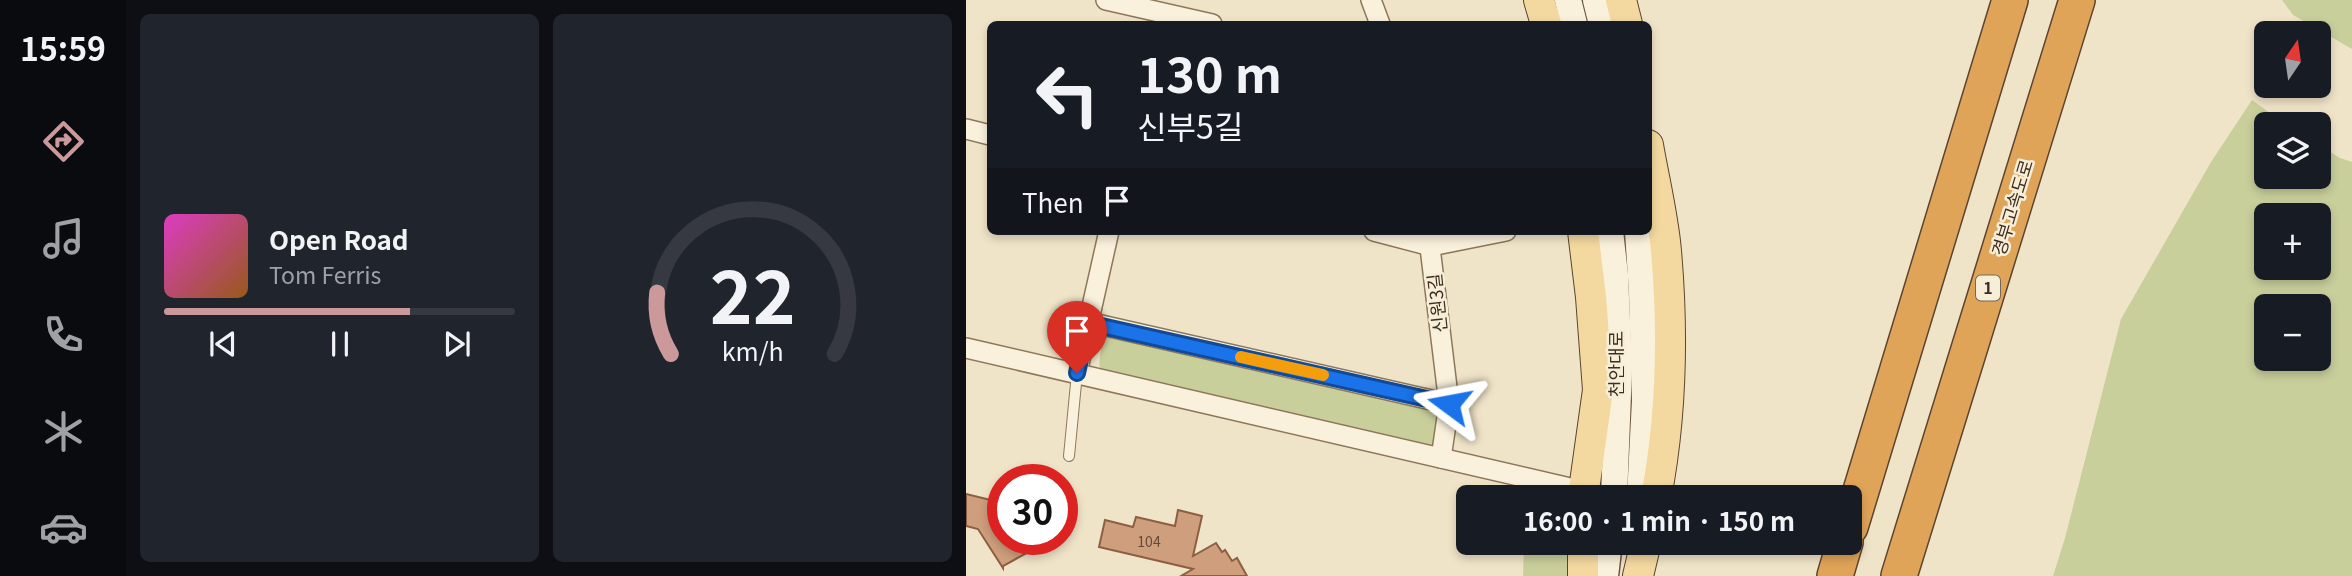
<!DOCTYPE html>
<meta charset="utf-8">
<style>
:root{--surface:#171b24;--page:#20242c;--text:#f1f3f6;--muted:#9ea1a6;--line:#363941;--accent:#cc999b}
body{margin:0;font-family:Georgia,"Noto Sans KR",serif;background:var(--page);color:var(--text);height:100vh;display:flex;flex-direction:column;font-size:26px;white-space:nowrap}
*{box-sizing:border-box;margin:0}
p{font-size:23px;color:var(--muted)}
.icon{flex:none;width:38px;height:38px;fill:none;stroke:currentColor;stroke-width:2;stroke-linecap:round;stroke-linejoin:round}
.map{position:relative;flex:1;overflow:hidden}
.panel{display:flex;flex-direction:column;gap:14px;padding:14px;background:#0d0f14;width:840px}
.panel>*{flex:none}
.hud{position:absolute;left:21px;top:21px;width:665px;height:214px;border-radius:10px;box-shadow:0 4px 10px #0003;background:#171b24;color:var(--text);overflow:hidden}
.needle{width:46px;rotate:13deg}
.controls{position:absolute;left:1288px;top:21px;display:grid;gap:14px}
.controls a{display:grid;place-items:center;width:77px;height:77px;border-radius:10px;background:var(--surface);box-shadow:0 4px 10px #0003;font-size:35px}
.speed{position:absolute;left:21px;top:464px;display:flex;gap:14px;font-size:35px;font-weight:700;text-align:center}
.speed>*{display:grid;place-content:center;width:91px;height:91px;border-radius:50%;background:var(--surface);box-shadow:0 4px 10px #0003;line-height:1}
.speed .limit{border:10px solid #d22;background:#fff;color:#111}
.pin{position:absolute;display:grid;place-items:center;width:60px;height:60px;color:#fff;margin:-72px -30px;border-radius:50% 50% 50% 0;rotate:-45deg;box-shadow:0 0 7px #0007}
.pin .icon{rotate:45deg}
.me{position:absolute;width:77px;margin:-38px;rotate:283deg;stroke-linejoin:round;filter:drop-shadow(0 0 5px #0008)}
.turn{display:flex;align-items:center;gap:24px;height:147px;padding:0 35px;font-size:32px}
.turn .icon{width:91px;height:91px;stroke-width:2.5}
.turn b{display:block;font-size:49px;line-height:60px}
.then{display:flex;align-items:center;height:66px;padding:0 35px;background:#0003;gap:14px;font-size:26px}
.panel .tile{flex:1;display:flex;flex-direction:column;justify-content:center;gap:10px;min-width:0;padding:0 24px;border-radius:10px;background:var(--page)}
.panel .dial{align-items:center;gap:0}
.dial svg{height:182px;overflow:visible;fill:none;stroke:var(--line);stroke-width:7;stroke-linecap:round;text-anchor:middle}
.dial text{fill:var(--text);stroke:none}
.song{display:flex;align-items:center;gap:21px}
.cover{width:84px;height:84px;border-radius:10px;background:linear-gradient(135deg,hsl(310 70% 55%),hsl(30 70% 35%))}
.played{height:7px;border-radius:4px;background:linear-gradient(90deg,var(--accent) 70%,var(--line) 70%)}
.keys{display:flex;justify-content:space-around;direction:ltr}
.panel .tiles{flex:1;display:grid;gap:14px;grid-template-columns:repeat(2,1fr)}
.trip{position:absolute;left:490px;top:485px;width:406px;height:70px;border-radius:10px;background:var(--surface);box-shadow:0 4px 10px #0003;font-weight:700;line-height:70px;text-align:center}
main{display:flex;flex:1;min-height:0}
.tab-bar{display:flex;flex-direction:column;width:126px;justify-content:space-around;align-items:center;background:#090b0e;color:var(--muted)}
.tab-bar .icon{width:49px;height:49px}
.tab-bar .active{color:var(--accent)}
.tab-bar b{font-size:32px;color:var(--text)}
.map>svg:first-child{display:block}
.green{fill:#c9cf9b;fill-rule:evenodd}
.building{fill:#cf9f7d;stroke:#8d5f41;stroke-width:2}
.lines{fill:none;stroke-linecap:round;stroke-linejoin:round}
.lane-casing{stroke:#8d765c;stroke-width:12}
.street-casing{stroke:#8d765c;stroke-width:22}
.secondary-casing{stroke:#6f573f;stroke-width:29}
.primary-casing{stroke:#5b4430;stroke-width:32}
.highway-casing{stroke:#5b4430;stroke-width:38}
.lane{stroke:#faf1dc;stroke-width:10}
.street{stroke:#faf1dc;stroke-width:19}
.secondary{stroke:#faf1dc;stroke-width:26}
.primary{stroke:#f3d9a0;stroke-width:30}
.highway{stroke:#e0a458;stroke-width:35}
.route-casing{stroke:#114b97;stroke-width:18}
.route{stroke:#1a73e8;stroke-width:12}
.slow{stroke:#f59e0b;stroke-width:12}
.labels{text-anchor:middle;stroke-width:5;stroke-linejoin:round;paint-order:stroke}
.number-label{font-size:14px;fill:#624a37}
.shield{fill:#f7eed8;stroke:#756857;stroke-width:2}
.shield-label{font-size:16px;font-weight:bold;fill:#3d2e20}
.street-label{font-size:18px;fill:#3d2e20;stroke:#f7eed8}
</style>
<main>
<nav class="tab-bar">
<b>15:59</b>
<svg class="icon active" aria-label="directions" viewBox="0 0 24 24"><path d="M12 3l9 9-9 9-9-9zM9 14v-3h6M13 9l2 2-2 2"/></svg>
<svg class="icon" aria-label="music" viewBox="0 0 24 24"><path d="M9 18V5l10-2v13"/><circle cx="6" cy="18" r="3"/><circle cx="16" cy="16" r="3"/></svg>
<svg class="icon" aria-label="phone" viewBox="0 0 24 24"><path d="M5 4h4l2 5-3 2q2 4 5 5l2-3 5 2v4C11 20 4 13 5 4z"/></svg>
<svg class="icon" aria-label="climate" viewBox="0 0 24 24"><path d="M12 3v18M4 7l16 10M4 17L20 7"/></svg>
<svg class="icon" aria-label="car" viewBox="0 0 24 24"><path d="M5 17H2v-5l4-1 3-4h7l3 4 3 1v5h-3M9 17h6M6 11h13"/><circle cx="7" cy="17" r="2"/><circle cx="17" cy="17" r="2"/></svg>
</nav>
<section class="panel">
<div class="tiles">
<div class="tile">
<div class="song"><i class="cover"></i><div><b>Open Road</b><p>Tom Ferris</p></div></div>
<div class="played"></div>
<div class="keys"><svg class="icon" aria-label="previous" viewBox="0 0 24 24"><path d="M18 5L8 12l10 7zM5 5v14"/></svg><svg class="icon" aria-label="pause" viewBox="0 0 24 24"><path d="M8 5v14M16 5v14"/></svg><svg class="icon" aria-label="next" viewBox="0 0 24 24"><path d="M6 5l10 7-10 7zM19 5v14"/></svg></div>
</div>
<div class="tile dial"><svg viewBox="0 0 100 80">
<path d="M14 69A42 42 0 1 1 86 69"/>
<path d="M14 69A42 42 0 0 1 8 42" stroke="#cc999b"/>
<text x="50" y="56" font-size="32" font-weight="700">22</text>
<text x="50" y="72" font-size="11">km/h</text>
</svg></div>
</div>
</section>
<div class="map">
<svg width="1386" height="576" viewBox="0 0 1386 576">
<rect width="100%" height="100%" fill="#f0e4c8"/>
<g class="green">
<polygon points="1316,0 1386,0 1386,49 1327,15"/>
<path d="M1286,100L1319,124H1300V177H1353V145L1374,158L1386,162V576H1087L1099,538L1155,319L1245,162ZM1300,215H1353V268H1300ZM1300,306H1353V359H1300Z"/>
<path d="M143,332L466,408L472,417L473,443L466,449L135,373C131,362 135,341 143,332Z"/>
<polygon points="558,543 603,543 601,576 557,576"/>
</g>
<g class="building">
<polygon points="0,494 37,503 37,539 86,539 37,566 37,568 12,529 0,526"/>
<polygon points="212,510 236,516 227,556 250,543 256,552 259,550 266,561 271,558 281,576 215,576 227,569 133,547 139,520 167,527 170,517 209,526"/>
</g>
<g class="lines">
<g class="lane-casing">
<polyline id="lane" points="103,456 111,373"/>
</g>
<g class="street-casing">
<g id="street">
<polyline points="140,0 246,24"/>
<polyline points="405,0 414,24"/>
<polyline points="0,129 24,135"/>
<polyline points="408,231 465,246 540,231"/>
<polyline points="462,231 483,404 475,458"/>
<polyline points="122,322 483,404"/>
<polyline points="0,348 617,491"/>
<polyline points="111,373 143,231"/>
</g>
</g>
<g class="secondary-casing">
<g id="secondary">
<polyline points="602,0 608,24"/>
<polyline points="630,0 636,24"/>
<polyline points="644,231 649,275 653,367 648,497"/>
<polyline points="672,231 676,292 679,401 674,497"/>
<polyline points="639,576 643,542"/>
</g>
</g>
<g class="primary-casing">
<g id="primary">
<polyline points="573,0 580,24"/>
<polyline points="655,0 661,24"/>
<path d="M682,145C688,180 697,216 700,251C707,331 705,418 690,497"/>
<polyline points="617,497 632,390 625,297 617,231"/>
<polyline points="617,542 617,576"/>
<polyline points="672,576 680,542"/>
</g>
</g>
<g class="highway-casing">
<g id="highway">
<polyline points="884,527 1044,0"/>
<polyline points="869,576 879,542"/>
<polyline points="933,576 1111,0"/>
</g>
</g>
<use href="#lane" class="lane"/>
<use href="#street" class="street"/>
<use href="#secondary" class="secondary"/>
<use href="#primary" class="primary"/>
<use href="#highway" class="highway"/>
</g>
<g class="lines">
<g class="route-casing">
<polyline id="route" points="111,373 122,323 483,404"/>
</g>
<use href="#route" class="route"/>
<polyline class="slow" points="275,357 357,375"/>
</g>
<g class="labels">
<g class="number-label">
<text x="183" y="547">104</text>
</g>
<rect class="shield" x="1010" y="275.5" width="24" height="25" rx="5"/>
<g class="shield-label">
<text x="1022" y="294">1</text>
</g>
<g class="street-label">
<text transform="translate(1047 208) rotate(-73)" y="6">경부고속도로</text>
<text transform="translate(472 303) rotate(-96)" y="6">신원3길</text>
<text transform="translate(651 364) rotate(-90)" y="6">천안대로</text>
</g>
</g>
</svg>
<div class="controls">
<a><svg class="needle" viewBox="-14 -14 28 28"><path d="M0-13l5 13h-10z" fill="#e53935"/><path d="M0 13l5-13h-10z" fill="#9ea1a6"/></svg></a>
<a><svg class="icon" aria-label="layers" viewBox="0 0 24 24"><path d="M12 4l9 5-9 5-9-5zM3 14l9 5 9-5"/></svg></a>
<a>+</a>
<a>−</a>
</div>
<div class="speed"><div class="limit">30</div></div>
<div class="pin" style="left:111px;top:373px;background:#d93025"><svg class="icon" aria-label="arrive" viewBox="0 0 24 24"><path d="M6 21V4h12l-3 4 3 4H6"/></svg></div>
<svg class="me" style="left:483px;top:404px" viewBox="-20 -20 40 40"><path d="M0-17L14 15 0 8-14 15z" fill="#1a73e8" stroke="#fff" stroke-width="4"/></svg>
<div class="trip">16:00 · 1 min · 150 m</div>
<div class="hud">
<div class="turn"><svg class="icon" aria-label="left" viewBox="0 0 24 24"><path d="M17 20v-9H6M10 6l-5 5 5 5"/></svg><div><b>130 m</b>신부5길</div></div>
<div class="then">Then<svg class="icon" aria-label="arrive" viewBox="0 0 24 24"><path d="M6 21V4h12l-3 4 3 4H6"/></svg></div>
</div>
</div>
</main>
